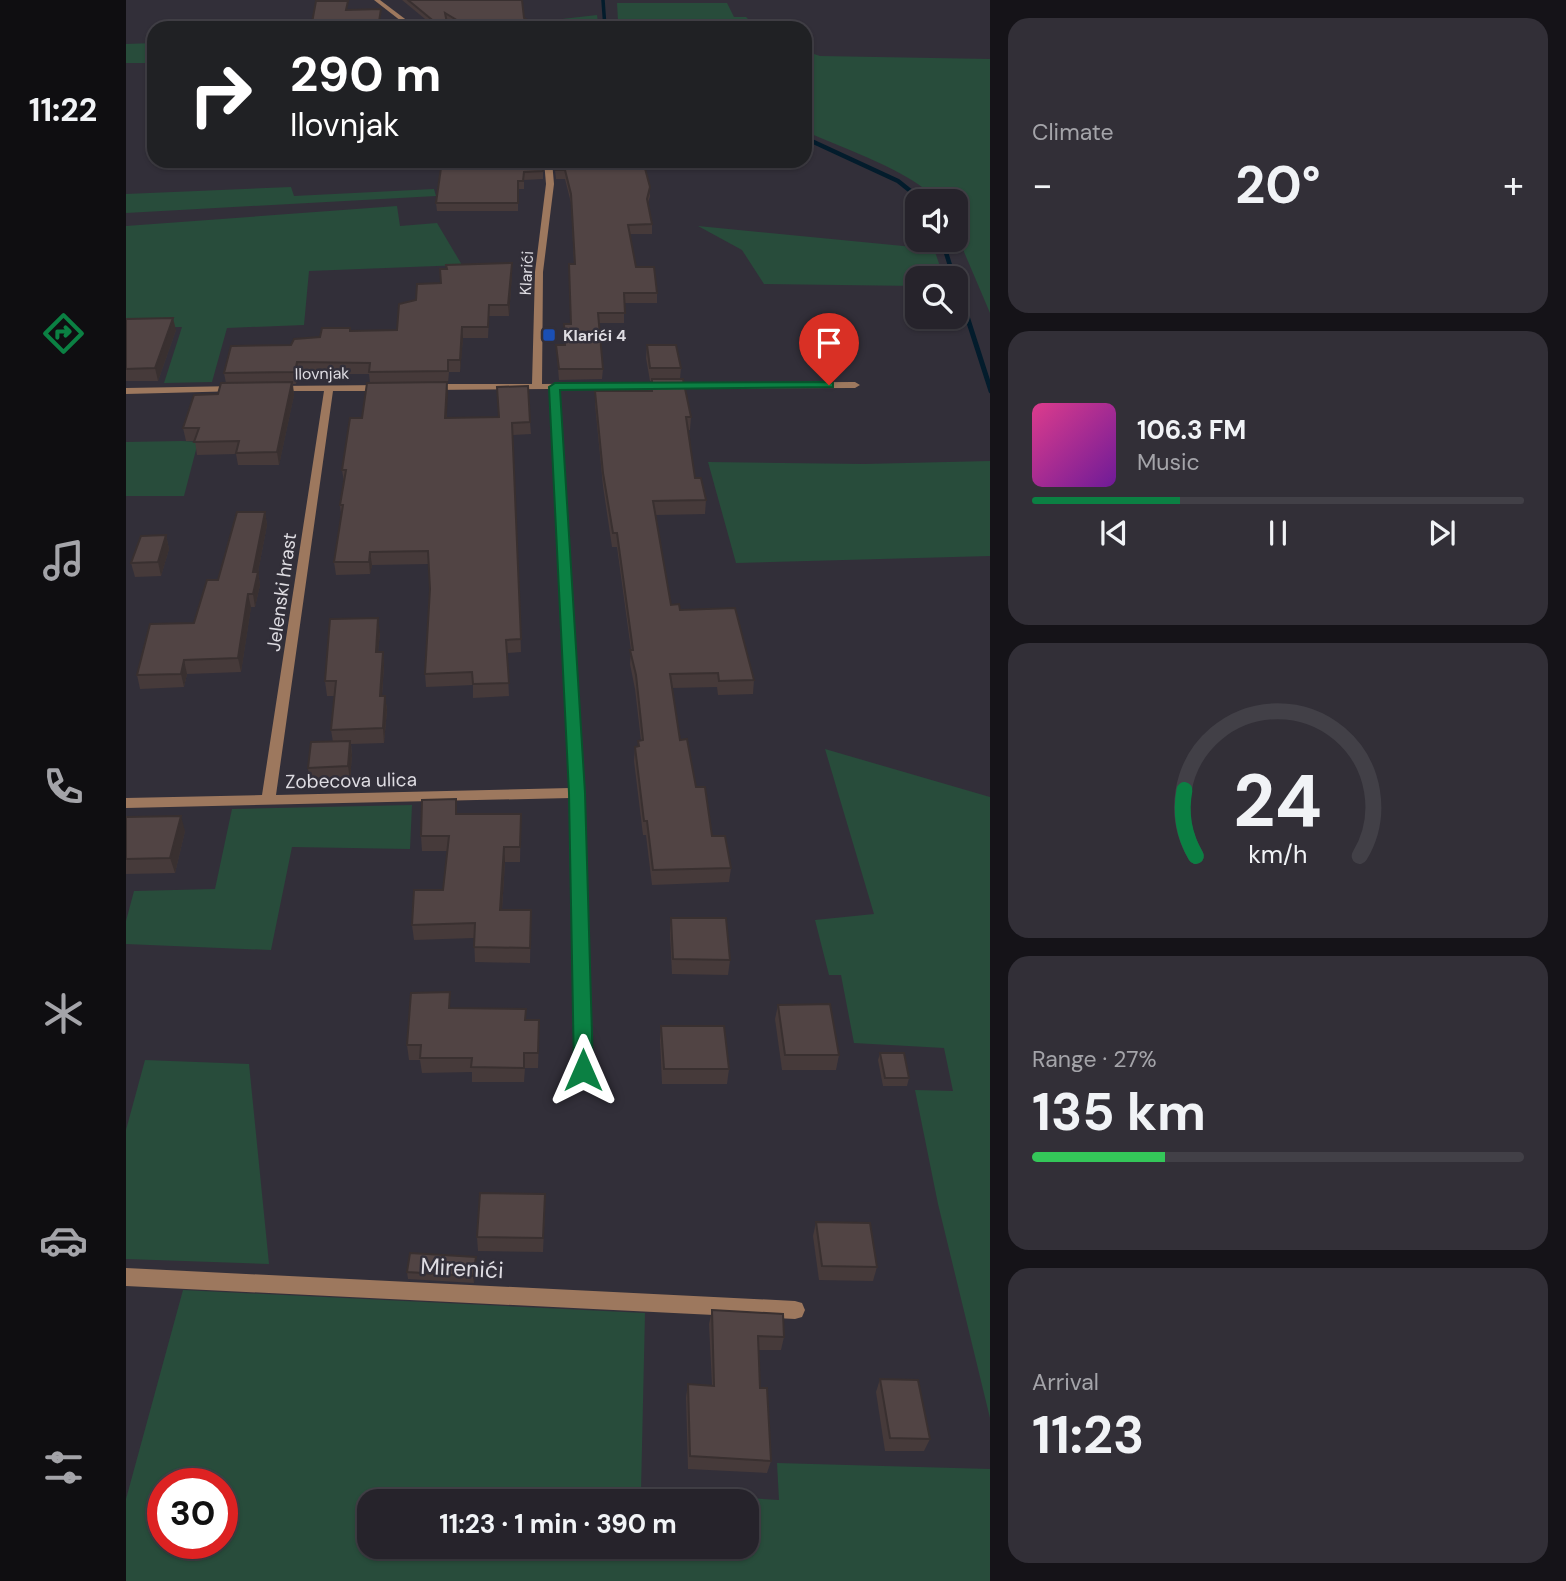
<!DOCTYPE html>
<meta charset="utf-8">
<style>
:root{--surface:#26232b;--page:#322f37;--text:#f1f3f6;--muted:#a4a4a9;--line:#424047;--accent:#0b8043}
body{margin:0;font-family:"DM Sans",sans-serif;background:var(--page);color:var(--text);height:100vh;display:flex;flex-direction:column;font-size:26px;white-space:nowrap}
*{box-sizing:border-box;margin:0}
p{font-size:23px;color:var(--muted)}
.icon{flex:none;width:38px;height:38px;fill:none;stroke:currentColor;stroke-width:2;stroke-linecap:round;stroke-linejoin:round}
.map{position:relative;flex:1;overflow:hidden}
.panel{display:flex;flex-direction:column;gap:18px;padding:18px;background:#151318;width:576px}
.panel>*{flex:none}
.hud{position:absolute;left:21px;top:21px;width:665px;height:147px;border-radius:21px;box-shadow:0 2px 5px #0004,0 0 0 2px var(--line);background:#202124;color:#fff;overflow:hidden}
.controls{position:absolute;left:779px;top:189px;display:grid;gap:14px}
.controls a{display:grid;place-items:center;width:63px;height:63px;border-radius:14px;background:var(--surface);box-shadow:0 2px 5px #0004,0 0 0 2px var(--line);font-size:35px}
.speed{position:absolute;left:21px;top:1468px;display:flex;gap:14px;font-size:35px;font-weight:700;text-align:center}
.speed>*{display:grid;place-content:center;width:91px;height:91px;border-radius:50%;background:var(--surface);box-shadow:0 2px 5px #0004,0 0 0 2px var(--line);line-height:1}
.speed .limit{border:10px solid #d22;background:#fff;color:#111}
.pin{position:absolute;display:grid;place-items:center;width:60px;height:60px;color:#fff;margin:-72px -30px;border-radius:50% 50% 50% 0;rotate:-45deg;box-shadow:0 0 7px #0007}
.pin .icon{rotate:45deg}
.me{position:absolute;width:77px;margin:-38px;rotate:0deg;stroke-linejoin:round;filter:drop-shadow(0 0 5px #0008)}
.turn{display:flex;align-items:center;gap:24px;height:147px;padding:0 28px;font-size:32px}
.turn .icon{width:91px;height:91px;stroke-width:2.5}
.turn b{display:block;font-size:49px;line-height:60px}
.big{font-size:52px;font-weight:700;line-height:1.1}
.panel .tile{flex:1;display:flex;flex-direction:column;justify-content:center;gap:10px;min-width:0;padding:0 24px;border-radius:21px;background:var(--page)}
.panel .dial{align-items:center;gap:0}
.dial svg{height:182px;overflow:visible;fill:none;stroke:var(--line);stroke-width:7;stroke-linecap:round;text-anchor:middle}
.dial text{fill:var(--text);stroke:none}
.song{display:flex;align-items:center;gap:21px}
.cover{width:84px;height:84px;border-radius:10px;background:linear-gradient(135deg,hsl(330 70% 55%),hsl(280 70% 35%))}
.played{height:7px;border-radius:4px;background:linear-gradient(90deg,var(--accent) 30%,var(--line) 30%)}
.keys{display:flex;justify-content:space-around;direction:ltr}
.heat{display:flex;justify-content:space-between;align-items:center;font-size:38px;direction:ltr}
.charge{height:10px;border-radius:5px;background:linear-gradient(90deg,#34c759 27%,var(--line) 0)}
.trip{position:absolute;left:231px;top:1489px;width:402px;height:70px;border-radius:21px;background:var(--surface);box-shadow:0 2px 5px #0004,0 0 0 2px var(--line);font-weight:700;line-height:70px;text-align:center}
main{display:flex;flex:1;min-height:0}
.menu{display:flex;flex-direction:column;width:126px;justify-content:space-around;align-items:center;background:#0f0e11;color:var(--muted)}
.menu .icon{width:49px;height:49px}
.menu .current{color:var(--accent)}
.menu b{font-size:32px;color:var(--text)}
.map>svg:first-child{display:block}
.green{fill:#284c3b;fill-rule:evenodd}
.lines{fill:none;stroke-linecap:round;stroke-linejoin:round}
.stream-far2{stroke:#031c2c;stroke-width:3.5}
.stream-far1{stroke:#031c2c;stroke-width:4.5}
.stream{stroke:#031c2c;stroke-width:5}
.street{fill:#9d785e;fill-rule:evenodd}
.wall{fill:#463a3a}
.shaded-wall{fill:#393030}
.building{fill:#514444;stroke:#393030;stroke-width:2}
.route{fill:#0b8043;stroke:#07532c;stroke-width:2}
.transit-dot{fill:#1a4fb4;stroke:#322f39;stroke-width:2.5}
.labels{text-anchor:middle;stroke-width:5;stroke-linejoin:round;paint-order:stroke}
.far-street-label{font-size:16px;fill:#dedce2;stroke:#322f39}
.far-poi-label{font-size:16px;font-weight:bold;fill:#dedce2;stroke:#322f39;text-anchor:start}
.street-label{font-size:19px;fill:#dedce2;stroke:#322f39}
.near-street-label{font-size:23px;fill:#dedce2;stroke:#322f39}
</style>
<main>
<nav class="menu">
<b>11:22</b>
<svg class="icon current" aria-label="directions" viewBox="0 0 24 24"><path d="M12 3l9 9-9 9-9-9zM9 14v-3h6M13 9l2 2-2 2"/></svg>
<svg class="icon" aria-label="music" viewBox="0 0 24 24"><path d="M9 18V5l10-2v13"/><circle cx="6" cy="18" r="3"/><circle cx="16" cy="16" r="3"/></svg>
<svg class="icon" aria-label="phone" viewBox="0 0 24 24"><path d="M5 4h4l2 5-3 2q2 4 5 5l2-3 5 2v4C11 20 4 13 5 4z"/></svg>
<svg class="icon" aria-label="climate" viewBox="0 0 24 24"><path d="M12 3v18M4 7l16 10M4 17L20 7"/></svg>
<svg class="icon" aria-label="car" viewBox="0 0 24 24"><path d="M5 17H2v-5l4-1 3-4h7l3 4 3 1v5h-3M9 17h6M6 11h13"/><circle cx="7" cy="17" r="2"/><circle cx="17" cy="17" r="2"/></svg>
<svg class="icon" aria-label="filters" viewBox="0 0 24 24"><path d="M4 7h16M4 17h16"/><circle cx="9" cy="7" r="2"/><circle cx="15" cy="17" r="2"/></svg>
</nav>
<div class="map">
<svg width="865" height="1581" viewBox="0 0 865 1581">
<rect width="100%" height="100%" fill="#322f39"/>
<g class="green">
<polygon points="491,3 601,3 608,17 620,17 631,28 618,28 613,21 492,21"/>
<polygon points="471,15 472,23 411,28 410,22"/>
<polygon points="28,43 28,63 0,63 0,44"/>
<path d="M679,51L694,56L864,59V313L830,233V201H812C784,170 718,149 679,131Z"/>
<polygon points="165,187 168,196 308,189 310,196 0,213 0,194"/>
<polygon points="271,206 274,226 311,223 336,265 183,271 178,325 101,328 86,382 38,383 56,327 0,328 0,226"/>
<polygon points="572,226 808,249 818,278 791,278 791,286 638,284 616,250"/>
<polygon points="56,441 72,442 58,496 0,496 0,442"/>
<polygon points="865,461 864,556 610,563 582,462 738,464"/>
<polygon points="699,749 864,797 864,1418 812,1204 789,1090 827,1091 818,1048 728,1043 715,975 703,975 689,920 748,914"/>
<polygon points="286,805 284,849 166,847 145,950 0,944 0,921 8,891 89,889 106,809"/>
<polygon points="19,1060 123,1064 143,1264 0,1259 0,1130"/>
<path d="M57,1290L519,1313L515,1491L653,1500L651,1463L864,1469V1581H0V1499ZM37,1484H96V1544H37ZM243,1502H621V1547H243Z"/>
</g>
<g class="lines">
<polyline class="stream-far2" points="477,0 479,28"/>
<g class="stream-far1">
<polyline points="679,138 772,181 797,201"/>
<polyline points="816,240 828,278"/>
<polyline points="830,282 838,305"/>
</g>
<polyline class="stream" points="837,304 865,391"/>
<g class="street">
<polygon points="248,0 254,0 291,28 284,28"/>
<polygon points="418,161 426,161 428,184 417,272 416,384 729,382 734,385 729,388 434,389 458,793 466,1070 463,1075 457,1077 451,1075 448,1070 444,798 0,808 0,798 136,795 198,391 147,391 145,389 150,386 259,385 264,388 259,391 207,391 150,795 444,788 424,389 304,390 299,387 304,384 406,384 409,272 420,184"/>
<polygon points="112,386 117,389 115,391 0,394 0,388"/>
<polygon points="0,1268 669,1301 676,1303 679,1310 676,1317 669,1319 0,1286"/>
</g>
</g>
<g class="wall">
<polygon points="276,0 396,0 398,18 415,28 335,28 320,19 322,28 310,28"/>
<polygon points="316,161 417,171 417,179 398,180 398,189 392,189 392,211 311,211 310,203"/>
<polygon points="428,161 517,161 524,196 522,203 526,224 526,234 504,234 510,267 531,293 531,303 498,303 498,323 473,323 477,369 476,379 433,380 430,345 438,345 445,324 448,264 445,203 439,179 430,179"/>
<polygon points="386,274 383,316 363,316 362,338 337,338 334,372 323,372 322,383 321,383 321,418 404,422 405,434 387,435 395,652 381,653 383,696 347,698 347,685 300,687 299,674 304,589 303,564 246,565 244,574 210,575 208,562 215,514 214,505 218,482 216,470 236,418 244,383 243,374 172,374 170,384 167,384 168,395 153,465 112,465 110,454 71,455 69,441 60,441 57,428 92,394 100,383 98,373 165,345 224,328 225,331 271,330 290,300 314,283"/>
<polygon points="0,320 50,330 32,381 0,381"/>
<polygon points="521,345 555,368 554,379 565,417 564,430 562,430 569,478 580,500 579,514 530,515 545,605 554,610 628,680 627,694 592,695 591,687 546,688 554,740 586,836 605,868 603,882 526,885 520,835 517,835 508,761 509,747 512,746 512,741 515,741 509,689 504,664 505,650 491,547 486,547 477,486 469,404 469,391 525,391 526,381 524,381 520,358"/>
<polygon points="139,512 141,525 132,572 134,585 129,607 125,607 115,672 61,674 58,687 14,689 11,675 68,623 92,580"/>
<polygon points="40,535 43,549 35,576 9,577 5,563"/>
<polygon points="254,632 252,652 257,652 258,666 256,696 259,696 261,710 258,743 225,744 226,755 224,781 184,783 182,768 207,742 205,730 208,696 201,696 199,681"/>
<polygon points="331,814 395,814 394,862 379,862 376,910 405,910 404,963 349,962 348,938 288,940 286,925 317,890 322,851 296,851 295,836"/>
<polygon points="0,817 59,831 49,873 0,874"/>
<polygon points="545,918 604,960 602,975 546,974 544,933"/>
<polygon points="652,1005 713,1055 710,1070 656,1070 649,1019"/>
<polygon points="400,1009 400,1020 413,1020 413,1035 412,1068 399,1068 398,1082 346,1082 346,1072 296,1073 294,1060 283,1060 281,1045"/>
<polygon points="535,1026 603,1069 601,1084 536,1084 534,1040"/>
<polygon points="754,1053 783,1078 781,1086 757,1086 752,1060"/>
<polygon points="419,1208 417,1252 352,1251 351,1237"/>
<polygon points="690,1222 751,1267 747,1281 693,1280 687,1236"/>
<polygon points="350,1257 350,1264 348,1283 282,1279 281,1272"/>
<polygon points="586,1310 658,1337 655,1350 633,1350 634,1388 645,1461 641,1473 562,1469 560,1397 562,1384 586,1385 583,1324"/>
<polygon points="754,1379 804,1439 798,1451 759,1451 750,1392"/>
</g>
<g class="shaded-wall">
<polygon points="386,263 386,274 383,316 382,305"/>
<polygon points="47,318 50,330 32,381 29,368"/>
<polygon points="336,327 337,338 334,372 334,360"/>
<polygon points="171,362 172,374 170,384 169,372"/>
<polygon points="166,382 168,395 153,465 151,452"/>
<polygon points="321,382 322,394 320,430 319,418"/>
<polygon points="139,512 141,525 132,572 134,585 129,607 127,594 127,572"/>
<polygon points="40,535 43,549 35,576 32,562"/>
<polygon points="244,552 246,565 244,574 243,562"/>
<polygon points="122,594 125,607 115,672 112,658"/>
<polygon points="252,618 254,632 251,666 250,652"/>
<polygon points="257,652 258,666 255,711 254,696"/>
<polygon points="58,660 61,674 58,687 55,674"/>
<polygon points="259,696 261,710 258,743 257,728"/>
<polygon points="224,741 226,755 224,781 222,766"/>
<polygon points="55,816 59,831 49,873 44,858"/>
<polygon points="378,847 379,862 375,925 374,910"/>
<polygon points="350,1257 350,1264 348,1283 347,1276"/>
</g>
<g class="building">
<polygon points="282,0 396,0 398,18 415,28 344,28 319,13 322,28 316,28"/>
<polygon points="190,1 222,1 220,10 255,9 252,28 185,28"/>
<polygon points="316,161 416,161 417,171 398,172 397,181 392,181 392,203 310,203"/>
<polygon points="429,161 517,161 524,187 521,199 526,224 502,225 510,267 528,267 531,293 498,293 499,313 472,313 477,369 433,369 430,345 439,345 438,324 445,324 443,264 449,264 445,194 439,170 430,170"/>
<polygon points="386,263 382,305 363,305 362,327 336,327 334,360 322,360 322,371 243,372 244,363 171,362 169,372 98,373 105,346 165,345 168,339 194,337 196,328 224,328 224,331 271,330 273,304 290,300 291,284 315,283 314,269 321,269 320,265"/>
<polygon points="47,318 29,368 0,369 0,319"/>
<polygon points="521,345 550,345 555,368 524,368"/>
<polygon points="526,379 557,379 565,417 560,417 569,478 575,478 580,500 527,501 545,605 553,604 554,610 609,608 628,680 593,681 592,673 544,674 554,740 561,739 570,787 579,787 586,836 599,836 605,868 527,870 521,821 518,821 509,747 513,746 512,741 517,740 510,675 504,650 507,650 491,533 487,533 477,473 469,391 526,391"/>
<polygon points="166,382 151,452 110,453 113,441 68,442 73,428 57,428 68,395 92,394 95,383"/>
<polygon points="321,382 319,418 373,417 371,387 402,386 404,422 386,423 395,639 380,640 383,683 347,684 346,672 299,674 304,589 302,551 244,552 243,562 208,562 217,505 214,505 220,470 216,470 224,418 236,418 241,383"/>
<polygon points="111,512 139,512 127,572 132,572 127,594 122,594 112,658 58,660 55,674 11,675 24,624 68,623 81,580 92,580"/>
<polygon points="40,535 32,562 5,563 15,536"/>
<polygon points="252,618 250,652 257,652 254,696 259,696 257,728 205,730 210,681 199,681 204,619"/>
<polygon points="224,741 222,766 182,768 185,742"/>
<polygon points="330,799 330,814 395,814 394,847 378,847 374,910 405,910 404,948 348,947 349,923 286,925 288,890 317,890 323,836 295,836 296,800"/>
<polygon points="55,816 44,858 0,859 0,817"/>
<polygon points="545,918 600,918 604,960 547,959"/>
<polygon points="324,992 323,1008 400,1009 399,1020 413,1020 412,1053 398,1053 398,1068 345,1067 346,1058 294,1058 295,1045 281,1045 285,993"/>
<polygon points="704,1004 713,1055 659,1055 652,1005"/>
<polygon points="535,1026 598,1026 603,1069 538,1069"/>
<polygon points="754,1053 778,1053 783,1078 759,1078"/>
<polygon points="354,1193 419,1194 417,1238 351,1237"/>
<polygon points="690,1222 744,1223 751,1267 696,1266"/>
<polygon points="284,1253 350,1257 347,1276 281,1272"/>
<polygon points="586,1310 657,1314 658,1337 632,1336 634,1388 641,1388 645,1461 564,1456 562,1384 588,1386"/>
<polygon points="754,1379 792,1380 804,1439 764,1438"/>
</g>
<polygon class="route" points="703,382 707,383 707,387 434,390 459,793 467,1070 464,1076 457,1078 450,1076 448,1070 443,793 423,387 429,383"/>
<rect class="transit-dot" x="416" y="328" width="14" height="14" rx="3.5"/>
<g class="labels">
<g class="far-street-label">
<text transform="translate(400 273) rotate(-87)" y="6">Klarići</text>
<text transform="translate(196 373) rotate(-1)" y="6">Ilovnjak</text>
</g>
<g class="far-poi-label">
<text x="437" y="341">Klarići 4</text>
</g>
<g class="street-label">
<text transform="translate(155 592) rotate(-82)" y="7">Jelenski hrast</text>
<text transform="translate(225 780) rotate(-1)" y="7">Zobecova ulica</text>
</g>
<g class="near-street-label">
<text transform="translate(336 1268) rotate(3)" y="8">Mirenići</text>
</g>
</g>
</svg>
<div class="controls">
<a><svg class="icon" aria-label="sound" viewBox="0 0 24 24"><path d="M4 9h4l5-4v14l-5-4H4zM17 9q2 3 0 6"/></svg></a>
<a><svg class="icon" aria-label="search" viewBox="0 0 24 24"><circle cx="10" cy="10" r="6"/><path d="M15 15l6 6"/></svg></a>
</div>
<div class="speed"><div class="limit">30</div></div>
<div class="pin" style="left:703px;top:385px;background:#d93025"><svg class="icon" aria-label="arrive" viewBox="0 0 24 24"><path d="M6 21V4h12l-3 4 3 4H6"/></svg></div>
<svg class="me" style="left:457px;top:1070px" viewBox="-20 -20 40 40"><path d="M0-17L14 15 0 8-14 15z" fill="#0b8043" stroke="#fff" stroke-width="4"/></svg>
<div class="trip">11:23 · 1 min · 390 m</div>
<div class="hud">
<div class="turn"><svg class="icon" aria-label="right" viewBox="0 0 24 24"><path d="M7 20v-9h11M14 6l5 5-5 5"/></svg><div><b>290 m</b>Ilovnjak</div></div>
</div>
</div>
<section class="panel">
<div class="tile"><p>Climate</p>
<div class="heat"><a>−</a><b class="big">20°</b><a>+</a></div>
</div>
<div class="tile">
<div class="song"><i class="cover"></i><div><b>106.3 FM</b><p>Music</p></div></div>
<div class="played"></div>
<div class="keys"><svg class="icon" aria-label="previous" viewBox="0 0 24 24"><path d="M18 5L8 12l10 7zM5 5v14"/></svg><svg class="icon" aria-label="pause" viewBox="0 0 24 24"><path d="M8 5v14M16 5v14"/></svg><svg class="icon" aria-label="next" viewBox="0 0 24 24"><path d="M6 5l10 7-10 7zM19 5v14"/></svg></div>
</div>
<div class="tile dial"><svg viewBox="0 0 100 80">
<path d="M14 69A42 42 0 1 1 86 69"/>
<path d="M14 69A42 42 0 0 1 9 40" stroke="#0b8043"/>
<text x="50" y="56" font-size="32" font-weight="700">24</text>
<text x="50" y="72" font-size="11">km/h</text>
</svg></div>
<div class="tile"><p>Range · 27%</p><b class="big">135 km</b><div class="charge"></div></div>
<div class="tile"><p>Arrival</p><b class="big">11:23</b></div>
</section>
</main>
